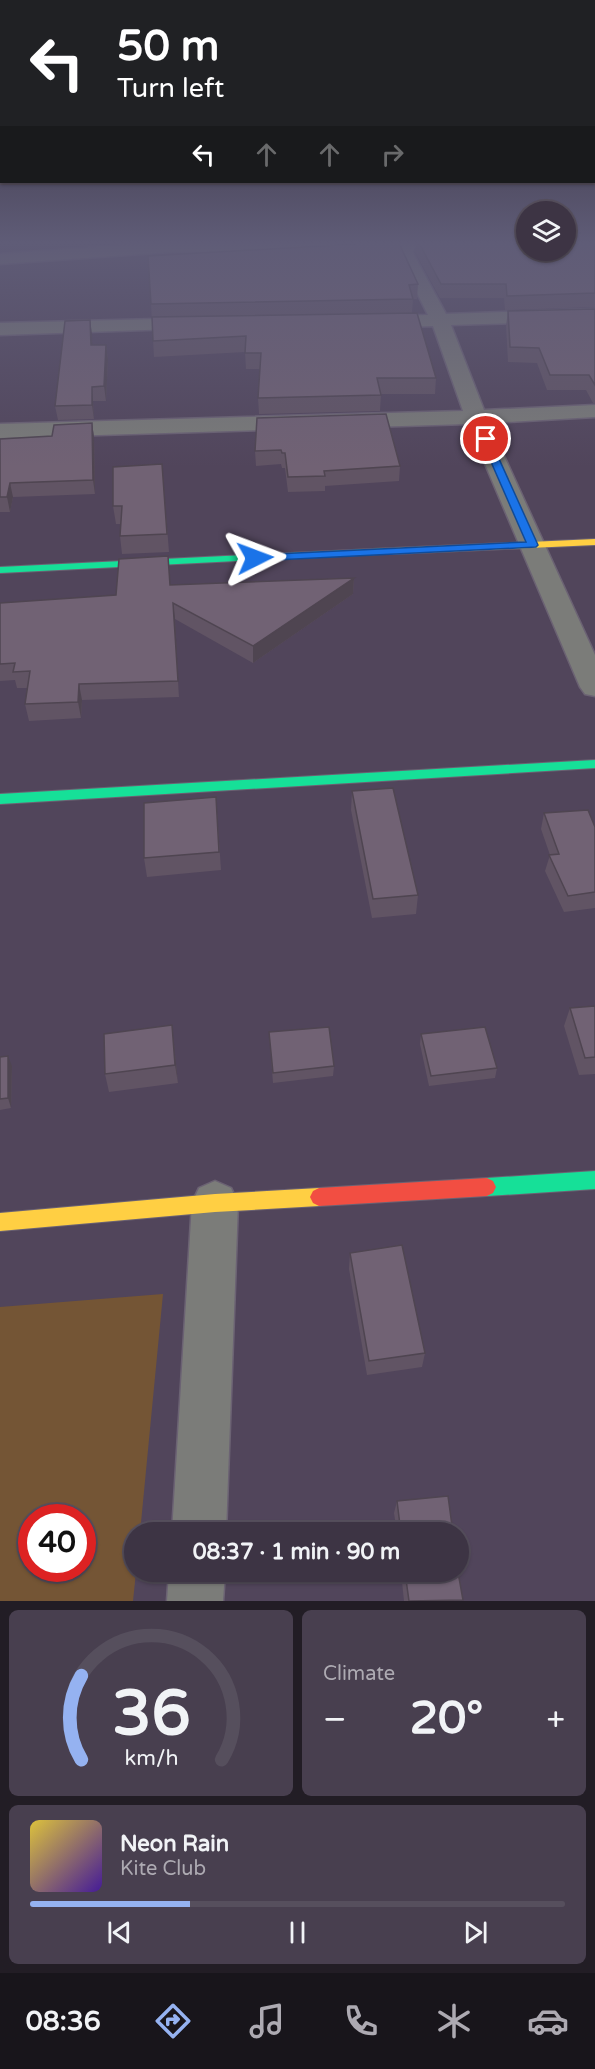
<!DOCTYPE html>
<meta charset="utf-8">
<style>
:root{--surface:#3d3444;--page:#483f4f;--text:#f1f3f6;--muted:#adaab2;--line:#564f5d;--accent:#95b2f1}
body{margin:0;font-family:"Varela Round",sans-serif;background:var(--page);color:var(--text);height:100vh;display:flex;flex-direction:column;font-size:22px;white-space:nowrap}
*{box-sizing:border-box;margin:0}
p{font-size:20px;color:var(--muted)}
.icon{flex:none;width:33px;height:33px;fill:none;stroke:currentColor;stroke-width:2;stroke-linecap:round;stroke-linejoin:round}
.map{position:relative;height:1601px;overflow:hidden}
.drawer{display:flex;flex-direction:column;gap:9px;padding:9px;background:#221d25;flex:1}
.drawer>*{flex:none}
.top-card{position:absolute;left:0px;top:0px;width:596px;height:183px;box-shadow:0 2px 4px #0004,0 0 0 2px var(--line);background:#202124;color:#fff;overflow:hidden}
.buttons{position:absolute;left:516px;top:201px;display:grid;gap:12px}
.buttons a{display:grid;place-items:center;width:60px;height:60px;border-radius:50%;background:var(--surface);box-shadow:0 2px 4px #0004,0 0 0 2px var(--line);font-size:30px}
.speed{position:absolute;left:18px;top:1504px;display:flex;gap:12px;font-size:30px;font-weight:700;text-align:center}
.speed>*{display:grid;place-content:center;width:78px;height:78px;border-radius:50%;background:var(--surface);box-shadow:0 2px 4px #0004,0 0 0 2px var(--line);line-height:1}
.speed .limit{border:9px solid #d22;background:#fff;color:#111}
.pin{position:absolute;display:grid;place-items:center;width:51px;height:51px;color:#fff;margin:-26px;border:3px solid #fff;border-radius:50%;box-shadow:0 2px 6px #0007}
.me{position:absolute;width:66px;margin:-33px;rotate:87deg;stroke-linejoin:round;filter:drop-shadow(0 0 4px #0008)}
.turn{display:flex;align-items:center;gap:21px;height:126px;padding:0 18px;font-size:27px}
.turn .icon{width:78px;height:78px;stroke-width:2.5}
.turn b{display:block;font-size:42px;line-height:51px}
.lanes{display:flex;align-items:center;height:57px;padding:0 18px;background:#0003;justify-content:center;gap:30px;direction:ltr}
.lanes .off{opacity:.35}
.big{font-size:45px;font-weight:700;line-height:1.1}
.drawer .tile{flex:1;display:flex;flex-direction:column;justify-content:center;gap:9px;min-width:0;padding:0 21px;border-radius:9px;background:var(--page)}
.drawer .dial{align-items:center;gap:0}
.dial svg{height:156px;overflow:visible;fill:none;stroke:var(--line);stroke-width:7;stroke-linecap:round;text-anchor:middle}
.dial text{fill:var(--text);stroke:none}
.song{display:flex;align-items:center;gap:18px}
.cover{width:72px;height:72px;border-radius:9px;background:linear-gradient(135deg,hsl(50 70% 55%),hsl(260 70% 35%))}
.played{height:6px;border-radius:3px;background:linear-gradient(90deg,var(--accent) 30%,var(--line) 30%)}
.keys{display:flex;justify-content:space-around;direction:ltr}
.heat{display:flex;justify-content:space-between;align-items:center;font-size:33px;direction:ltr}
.drawer .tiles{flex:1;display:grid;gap:9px;grid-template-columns:1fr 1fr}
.tile:last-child{grid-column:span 2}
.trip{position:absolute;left:124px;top:1522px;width:345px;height:60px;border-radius:30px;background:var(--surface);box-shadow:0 2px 4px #0004,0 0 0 2px var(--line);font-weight:700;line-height:60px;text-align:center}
.tab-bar{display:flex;height:96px;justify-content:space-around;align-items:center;background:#18151b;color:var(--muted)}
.tab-bar .icon{width:42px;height:42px}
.tab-bar .on{color:var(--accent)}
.tab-bar b{font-size:27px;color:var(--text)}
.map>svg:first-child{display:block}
.green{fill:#745535;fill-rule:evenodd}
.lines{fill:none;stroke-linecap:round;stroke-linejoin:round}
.street-casing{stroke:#6b6273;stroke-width:3}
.fast-casing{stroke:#6b6273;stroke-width:2}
.slow-casing{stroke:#6b6273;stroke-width:2}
.jam-casing{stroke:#6b6273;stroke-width:2}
.street{fill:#7b7c79;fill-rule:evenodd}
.fast{fill:#16e098;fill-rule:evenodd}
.slow{fill:#ffcf43;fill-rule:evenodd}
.jam{fill:#f24e42;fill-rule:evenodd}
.wall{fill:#615464}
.shaded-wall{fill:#4f4551}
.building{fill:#716274;stroke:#4f4551;stroke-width:1.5}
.route{fill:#1a73e8;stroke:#114b97;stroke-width:1.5}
</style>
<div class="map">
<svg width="595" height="1601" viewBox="0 0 595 1601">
<rect width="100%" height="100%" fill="#51455b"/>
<path class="green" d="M163,1294L140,1533H135L136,1572L133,1601H0V1307ZM32,1518H82V1569H32Z"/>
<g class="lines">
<g class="street-casing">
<g id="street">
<polygon points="151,243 394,243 395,245 387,250 170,252 0,264 0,254"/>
<polygon points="402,243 422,244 413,250 413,253 446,314 595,309 595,321 451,325 484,410 595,405 595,417 489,423 595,655 595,696 585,694 580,687 468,424 0,438 0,424 463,411 433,326 375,328 368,326 366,322 368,318 375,316 428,315 397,253 397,248"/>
<polygon points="197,318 204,320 206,324 204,328 0,335 0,323"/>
<polygon points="215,1181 231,1188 238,1203 226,1533 172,1533 192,1203 199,1188"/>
<polygon points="169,1572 225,1572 223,1601 167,1601"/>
</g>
</g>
<g class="fast-casing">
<g id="fast">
<polygon points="393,548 397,549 397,553 0,573 0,567"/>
<polygon points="595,760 595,768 0,804 0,794"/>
<polygon points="595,1171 595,1189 487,1196 481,1193 478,1187 481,1181 487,1178"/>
</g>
</g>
<g class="slow-casing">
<g id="slow">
<polygon points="595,539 595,545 393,554 388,551 393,548"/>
<polygon points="319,1188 325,1191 328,1197 325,1203 319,1206 215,1212 0,1231 0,1213 215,1194"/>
</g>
</g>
<g class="jam-casing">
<polygon id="jam" points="487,1178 493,1181 496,1187 493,1193 487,1196 319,1206 313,1203 310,1197 313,1191 319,1188"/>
</g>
<use href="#street" class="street"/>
<use href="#fast" class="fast"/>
<use href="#slow" class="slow"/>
<use href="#jam" class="jam"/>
</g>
<g class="wall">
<polygon points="354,243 399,243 418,284 417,299 413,299 412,313 436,378 435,394 381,394 380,411 259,414 258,398 260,369 246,369 245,352 154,357 151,304 354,244"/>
<polygon points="416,243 595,243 595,307 505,310 504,298 440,298 415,252"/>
<polygon points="595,309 595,403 593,403 586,390 547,390 537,363 508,362 506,326 508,311"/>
<polygon points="90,320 92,345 106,345 108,359 106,401 93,401 94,419 58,420 55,406"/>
<polygon points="257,418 400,466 399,481 325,486 325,491 288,492 285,468 282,468 281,464 256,466 255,451"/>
<polygon points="92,423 94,437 95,494 13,497 10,512 0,512 0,439 52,436"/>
<polygon points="162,464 169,552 122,554 120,536 121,524 116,524 113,506"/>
<polygon points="354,578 353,594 253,663 175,619 179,697 82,700 81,718 29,721 25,704 27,688 17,688 15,680 0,681 0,603 116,595 171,585"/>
<polygon points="352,791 418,895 416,914 372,918 351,810"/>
<polygon points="216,797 221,870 147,877 144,858"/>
<polygon points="544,813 595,827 595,908 564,912 545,871 550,855 541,829"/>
<polygon points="595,1006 595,1074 579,1075 564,1026 570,1008"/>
<polygon points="269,1032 334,1066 333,1076 273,1083"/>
<polygon points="421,1034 497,1068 495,1078 429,1086 420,1044"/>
<polygon points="174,1044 178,1083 109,1092 105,1074"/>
<polygon points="0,1057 12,1066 11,1108 0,1110"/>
<polygon points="350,1253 425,1353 422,1367 367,1375 349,1269"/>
<polygon points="397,1501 453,1533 397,1533 394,1513"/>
<polygon points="401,1572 458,1572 463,1600 404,1601"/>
</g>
<g class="shaded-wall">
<polygon points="90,320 92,334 93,359 91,345"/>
<polygon points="106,345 108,359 106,401 104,386"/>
<polygon points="92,387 93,401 94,419 92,405"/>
<polygon points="92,423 94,437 95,494 93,480"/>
<polygon points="10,483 13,497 10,512 7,497"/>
<polygon points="354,578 353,594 253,663 253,646"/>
<polygon points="173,603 175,619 179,697 178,681"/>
<polygon points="79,684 82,700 81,718 78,702"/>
<polygon points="172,1025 174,1044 178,1083 175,1065"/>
<polygon points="8,1056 12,1066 11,1108 8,1098"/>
</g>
<g class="building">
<polygon points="356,243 399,243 418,284 409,285 413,299 151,304 148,256 356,244"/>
<polygon points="419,243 526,243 526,250 566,250 566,243 595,243 595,293 507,296 506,284 441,284"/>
<polygon points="595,309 595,385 589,375 550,375 539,348 510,347 508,311"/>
<polygon points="417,313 436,378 377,378 381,395 258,398 261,353 245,353 246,336 153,341 152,317"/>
<polygon points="90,320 91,345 106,345 104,386 92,387 92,405 55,406 65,321"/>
<polygon points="386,414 400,466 324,471 325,476 288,477 285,453 282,453 281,450 255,451 257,418"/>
<polygon points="92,423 93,480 10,483 7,497 0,497 0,439 52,436 54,425"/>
<polygon points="162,464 167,534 120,536 122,506 113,506 113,467"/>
<polygon points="168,556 170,585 354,578 253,646 173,603 178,681 79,684 78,702 25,704 30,671 13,672 15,663 0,664 0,603 116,595 119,559"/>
<polygon points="393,788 418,895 373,899 352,791"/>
<polygon points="216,797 219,852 144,858 144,803"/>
<polygon points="588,810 595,827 595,892 568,896 549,855 559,854 544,813"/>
<polygon points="595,1006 595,1057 585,1058 570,1008"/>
<polygon points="172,1025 175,1065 105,1074 104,1034"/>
<polygon points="329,1027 334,1066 273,1073 269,1032"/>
<polygon points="485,1027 497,1068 431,1076 421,1034"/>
<polygon points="8,1056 8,1098 0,1099 0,1057"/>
<polygon points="402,1245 425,1353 369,1361 350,1253"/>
<polygon points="448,1496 453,1533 401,1533 397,1501"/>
<polygon points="405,1572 458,1572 463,1600 409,1601"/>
</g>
<linearGradient id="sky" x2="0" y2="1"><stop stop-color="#2d2632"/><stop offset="0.52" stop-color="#5f5c77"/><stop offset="1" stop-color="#5f5c77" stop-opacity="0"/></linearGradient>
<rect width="595" height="467" fill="url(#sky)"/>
<polygon class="route" points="482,437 490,439 538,545 536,547 255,561 249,558 255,555 526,542 481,439"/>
</svg>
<div class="buttons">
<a><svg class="icon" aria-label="layers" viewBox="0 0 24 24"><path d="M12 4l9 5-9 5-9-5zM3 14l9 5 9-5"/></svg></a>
</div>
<div class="speed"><div class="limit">40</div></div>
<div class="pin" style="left:486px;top:439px;background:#d93025"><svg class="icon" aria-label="arrive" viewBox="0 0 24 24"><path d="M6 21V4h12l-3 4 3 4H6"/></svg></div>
<svg class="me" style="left:255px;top:558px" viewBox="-20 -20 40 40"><path d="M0-17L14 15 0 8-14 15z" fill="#1a73e8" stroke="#fff" stroke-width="4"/></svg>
<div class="trip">08:37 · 1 min · 90 m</div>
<div class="top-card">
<div class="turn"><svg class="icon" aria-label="left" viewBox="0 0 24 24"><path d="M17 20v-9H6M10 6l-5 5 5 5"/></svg><div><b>50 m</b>Turn left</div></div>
<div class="lanes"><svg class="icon" aria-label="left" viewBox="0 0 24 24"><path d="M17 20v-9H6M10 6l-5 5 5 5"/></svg><svg class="icon off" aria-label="ahead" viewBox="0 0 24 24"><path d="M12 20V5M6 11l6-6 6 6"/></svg><svg class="icon off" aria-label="ahead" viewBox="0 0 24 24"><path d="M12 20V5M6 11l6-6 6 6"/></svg><svg class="icon off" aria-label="right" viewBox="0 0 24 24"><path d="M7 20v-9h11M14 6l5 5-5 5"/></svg></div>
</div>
</div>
<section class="drawer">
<div class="tiles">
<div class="tile dial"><svg viewBox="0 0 100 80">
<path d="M14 69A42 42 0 1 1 86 69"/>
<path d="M14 69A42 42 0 0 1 14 26" stroke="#95b2f1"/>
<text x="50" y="56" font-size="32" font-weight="700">36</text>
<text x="50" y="72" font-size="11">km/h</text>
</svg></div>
<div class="tile"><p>Climate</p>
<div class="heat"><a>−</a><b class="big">20°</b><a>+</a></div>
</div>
<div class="tile">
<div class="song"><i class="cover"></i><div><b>Neon Rain</b><p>Kite Club</p></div></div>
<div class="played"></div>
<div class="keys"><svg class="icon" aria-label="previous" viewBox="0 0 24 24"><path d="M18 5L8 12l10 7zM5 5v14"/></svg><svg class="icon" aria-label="pause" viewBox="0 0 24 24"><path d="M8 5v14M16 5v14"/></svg><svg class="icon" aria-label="next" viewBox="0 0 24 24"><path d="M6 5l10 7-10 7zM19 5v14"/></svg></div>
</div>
</div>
</section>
<nav class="tab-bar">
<b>08:36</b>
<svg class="icon on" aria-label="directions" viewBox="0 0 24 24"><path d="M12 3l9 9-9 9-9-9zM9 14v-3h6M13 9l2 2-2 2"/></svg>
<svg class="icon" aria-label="music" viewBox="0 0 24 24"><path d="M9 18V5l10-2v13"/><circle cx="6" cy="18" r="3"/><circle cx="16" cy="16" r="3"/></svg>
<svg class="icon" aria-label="phone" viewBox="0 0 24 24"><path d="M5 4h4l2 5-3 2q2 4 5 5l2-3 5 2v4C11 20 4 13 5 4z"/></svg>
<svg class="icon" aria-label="climate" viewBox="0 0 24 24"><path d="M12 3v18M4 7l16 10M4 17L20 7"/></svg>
<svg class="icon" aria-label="car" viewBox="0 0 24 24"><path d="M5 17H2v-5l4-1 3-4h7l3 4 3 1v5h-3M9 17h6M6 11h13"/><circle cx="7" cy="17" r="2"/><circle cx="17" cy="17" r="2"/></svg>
</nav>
